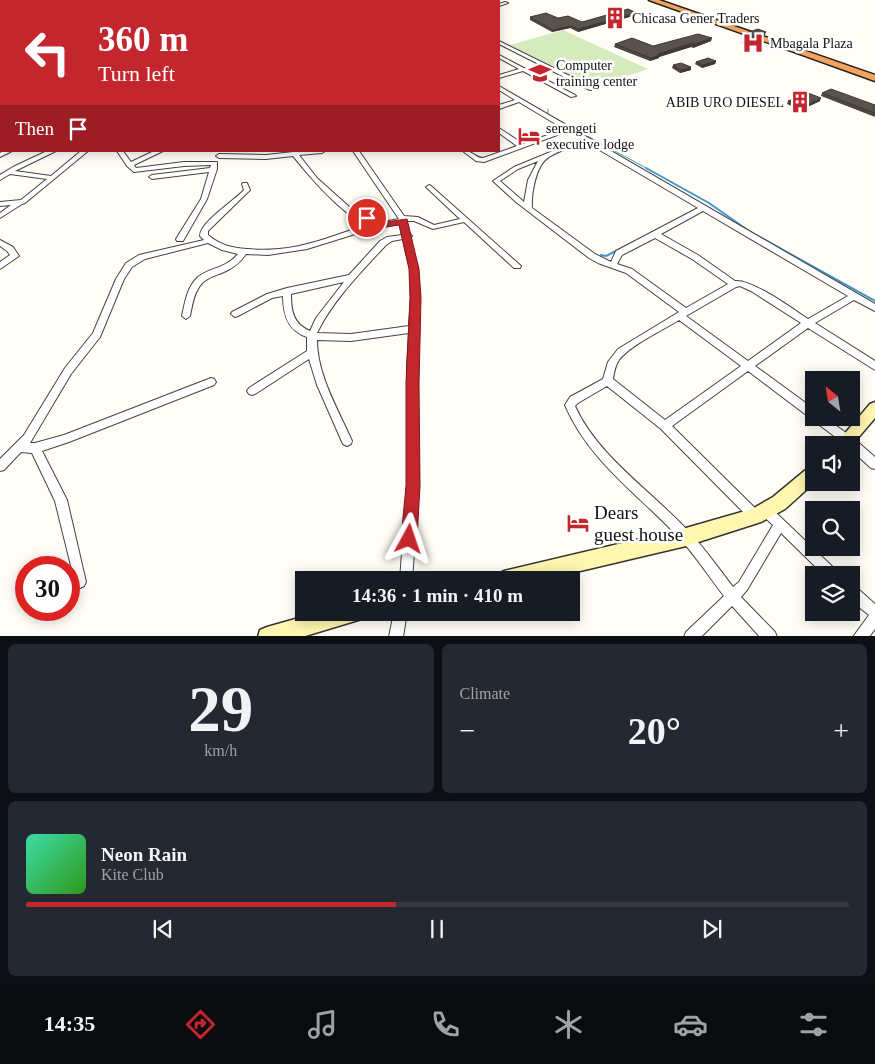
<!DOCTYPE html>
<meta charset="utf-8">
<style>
:root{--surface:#171b24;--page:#242831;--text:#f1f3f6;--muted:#9ea1a6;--line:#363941;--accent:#c4262e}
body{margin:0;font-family:Georgia,serif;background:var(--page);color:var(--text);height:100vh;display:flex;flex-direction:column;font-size:19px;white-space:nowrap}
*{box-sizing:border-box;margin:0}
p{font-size:16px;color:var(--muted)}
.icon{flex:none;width:28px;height:28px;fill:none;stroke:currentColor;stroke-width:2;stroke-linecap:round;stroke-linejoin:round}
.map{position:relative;height:636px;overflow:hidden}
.drawer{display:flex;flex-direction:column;gap:8px;padding:8px;background:#0d0f14;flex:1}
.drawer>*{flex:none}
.top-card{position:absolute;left:0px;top:0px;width:500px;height:152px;box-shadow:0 2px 12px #0003;background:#c4262e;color:#fff;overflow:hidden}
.needle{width:32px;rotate:330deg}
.controls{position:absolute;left:805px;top:371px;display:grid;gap:10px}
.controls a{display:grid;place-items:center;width:55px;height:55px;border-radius:0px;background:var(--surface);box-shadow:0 2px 12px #0003;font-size:25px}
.speed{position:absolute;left:15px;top:556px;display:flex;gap:10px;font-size:25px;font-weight:700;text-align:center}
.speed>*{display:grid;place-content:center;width:65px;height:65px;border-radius:50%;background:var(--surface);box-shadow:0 2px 12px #0003;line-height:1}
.speed .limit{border:8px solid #d22;background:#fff;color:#111}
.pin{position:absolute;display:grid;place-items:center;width:42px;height:42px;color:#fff;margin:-21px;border:2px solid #fff;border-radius:50%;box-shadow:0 1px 5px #0007}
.me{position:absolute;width:55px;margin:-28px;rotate:5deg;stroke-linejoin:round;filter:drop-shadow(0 0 4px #0008)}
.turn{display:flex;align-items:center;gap:18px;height:105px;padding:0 15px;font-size:22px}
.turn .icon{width:65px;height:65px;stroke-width:2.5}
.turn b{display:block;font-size:35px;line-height:42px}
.then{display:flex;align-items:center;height:48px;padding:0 15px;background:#0003;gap:10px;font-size:19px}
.big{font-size:38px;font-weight:700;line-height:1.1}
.drawer .card{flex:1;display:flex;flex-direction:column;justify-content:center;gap:8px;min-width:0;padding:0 18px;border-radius:8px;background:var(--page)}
.drawer .dial{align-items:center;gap:0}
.dial b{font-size:65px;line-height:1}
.song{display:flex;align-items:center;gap:15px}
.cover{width:60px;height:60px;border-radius:8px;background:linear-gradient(135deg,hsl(160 70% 55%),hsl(110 70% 35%))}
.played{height:5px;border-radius:2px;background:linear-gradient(90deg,var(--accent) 45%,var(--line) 45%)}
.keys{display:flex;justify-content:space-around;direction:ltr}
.heat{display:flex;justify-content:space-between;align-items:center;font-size:28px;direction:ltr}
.drawer .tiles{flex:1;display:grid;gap:8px;grid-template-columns:1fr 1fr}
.card:last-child{grid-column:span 2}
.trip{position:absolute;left:295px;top:571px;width:285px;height:50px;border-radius:0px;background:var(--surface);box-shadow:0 2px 12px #0003;font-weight:700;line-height:50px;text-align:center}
.tabs{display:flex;height:80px;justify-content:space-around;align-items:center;background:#090b0e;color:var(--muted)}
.tabs .icon{width:35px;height:35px}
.tabs .active{color:var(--accent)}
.tabs b{font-size:22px;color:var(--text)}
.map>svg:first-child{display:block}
.green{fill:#d5ebbd}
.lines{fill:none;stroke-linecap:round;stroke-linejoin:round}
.stream-far1{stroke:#3f96cf;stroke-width:1}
.stream{stroke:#3f96cf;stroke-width:2}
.street-casing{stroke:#444;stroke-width:2}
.secondary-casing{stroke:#333;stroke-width:3}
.highway-casing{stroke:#222;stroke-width:3}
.street{fill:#fff;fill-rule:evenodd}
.secondary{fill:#fff6b0;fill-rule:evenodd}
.highway{fill:#f5a25d;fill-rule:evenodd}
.wall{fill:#4d4742}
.shaded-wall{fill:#3f3936}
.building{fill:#5a524d;stroke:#3f3936}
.route{fill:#c4262e;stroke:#7f191e}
.labels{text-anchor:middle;stroke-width:5;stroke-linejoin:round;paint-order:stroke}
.far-poi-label{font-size:14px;fill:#111;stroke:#fff;text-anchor:start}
.near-poi-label{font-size:19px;fill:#111;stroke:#fff;text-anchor:start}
</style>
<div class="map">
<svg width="875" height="637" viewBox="0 0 875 637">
<rect width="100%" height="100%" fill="#fffdf5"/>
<polygon class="green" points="563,30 648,69 593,88 510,45"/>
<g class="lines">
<g class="stream-far1">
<polyline points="220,1 223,0"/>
<polyline points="548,109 548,114 552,117"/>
<polyline points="556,119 648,169"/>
</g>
<g class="stream">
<polyline points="646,168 709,203 749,231 875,301"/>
<polyline points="676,220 687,214"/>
<polyline points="601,255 606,256 630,244"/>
</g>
<g class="street-casing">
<g id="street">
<polygon points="162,0 180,0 181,1 165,1"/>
<polygon points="258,0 274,0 275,1 260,1"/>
<polygon points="338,0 342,0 343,1 339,1"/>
<polygon points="369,0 374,0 375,1 370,1"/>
<polygon points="452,0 457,0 458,1 453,1"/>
<polygon points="505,2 508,3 499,6 499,4"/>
<rect x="0" y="6" width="1" height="2"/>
<rect x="0" y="15" width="1" height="2"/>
<rect x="0" y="25" width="1" height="2"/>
<rect x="0" y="36" width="1" height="2"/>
<polygon points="499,41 594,88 595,89 590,90 499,44"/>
<rect x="0" y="45" width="1" height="2"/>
<polygon points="499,55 575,95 576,96 571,97 523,71 499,78 499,75 519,69 499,58"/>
<polygon points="0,60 1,60 1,82 0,83"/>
<path d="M499,86L875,304V311L854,300L815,323L875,361V370L808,328L755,366L814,409V418H825L852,437L875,457V469L871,468L851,450V445H846L748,371L672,426L759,512L761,516L759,520L755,522L751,520L661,429L607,386L578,403L575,406C597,456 654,493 690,533C706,550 719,569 733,587L739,582L773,525L762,515L760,511L762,507L766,505L770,507L837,571L839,575H824L781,533L747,590L741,597L775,632L777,637H760L732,606L701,637H684L686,632L724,596C710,578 697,558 682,541C642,497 589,462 565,405L570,397L603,379L608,362L618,349L679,312L626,273L598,263L589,258L516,202L493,181L514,167L582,139L568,131L484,162L476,161L464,152L463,151C474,151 475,158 483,158L517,146L499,133V128L523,144L564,129L519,102L499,109V105L515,100L499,90ZM586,142L698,208L616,251L611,262L595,254L532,208C531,194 536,164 549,157C560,150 574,146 586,142ZM538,161L528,180L524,202L500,181L518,169ZM703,211L848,296L808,319C793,309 752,279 735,281L698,255L661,234ZM655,238L692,259L728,284L686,308L632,269L617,264L622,255ZM740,286L751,291L801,323L748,361L686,316L736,287ZM679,320L741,366L665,420L613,379C614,373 615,366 619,360C629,346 663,330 679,320Z"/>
<rect x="0" y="121" width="1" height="4"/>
<rect x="0" y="132" width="1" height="4"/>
<polygon points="3,151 12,151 0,157 0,153"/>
<polygon points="47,151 56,151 15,171 51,176 81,151 88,151 25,203 22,204 0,218 0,213 11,205 0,206 0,202 21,200 47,179 10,174 0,180 0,175 13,167"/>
<polygon points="117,151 123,151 131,162 154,151 163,151 134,165 136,168 184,162 217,162 217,169 207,199 183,241 177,241 176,239 201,199 209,172 152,179 149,177 152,175 210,168 211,165 184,166 134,172 127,166"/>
<path d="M302,151H325L322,153L299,155L317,178L356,213L370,216L377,223L399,219L353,151H359L404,216L418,217L434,225L460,219L426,187L429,185L431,186L521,266L520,268H514L464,222L433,229L414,221H406L410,234L412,236L410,238L418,269L419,298L418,327L419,329L418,331L417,367L419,485L412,580H400L407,485V367L409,333L351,341L317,340C317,375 338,409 352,441L351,444L347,446L343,444L317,385L309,359L255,394L252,395L249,394L247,391L249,388L307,351V337C288,331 283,315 283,296L272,298L238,316L235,317L231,314L232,312L267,294L287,288L349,275L380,241L387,237L402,235L400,224L368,230L307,249L268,255L246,254C241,261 236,266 228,270C217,276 204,277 198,289C193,297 192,307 190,316L186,319L182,316C185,302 187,287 198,277C211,267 225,269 238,254L222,250L208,243L145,259L132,267L124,279L100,337L71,374L30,443H35L64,435L211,378L214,379L216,382L214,385L69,442L42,451L67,500L86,582L84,586L80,588L76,586L55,501L32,453L21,452L4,470L0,471V459L24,435L65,368L93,333L116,279L126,263L139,255L204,240L200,236C200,222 234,201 244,190L242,184L243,183H247L250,190L249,191L208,231V235C220,245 232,248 247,249C268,251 291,249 311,243C331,238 350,229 370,225C362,217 357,220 350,215C328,198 310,177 293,156L266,159L219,158L216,156L219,154L266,155ZM403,239L410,269L411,298L409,326L351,334L317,333C332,301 362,271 386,245L392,241ZM344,282L316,318L310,331C293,324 291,310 291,294Z"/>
<polygon points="0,240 13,247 19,256 0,269 0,262 10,255 7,251 0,246"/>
<polygon points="851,586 856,587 875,604 875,629 869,637 853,637 869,615 851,601"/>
<polygon points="394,612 407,612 403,637 389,637"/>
</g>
</g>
<g class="secondary-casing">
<g id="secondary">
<polygon points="875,402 875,418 851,446 835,445 870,404"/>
<polygon points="814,466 815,482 785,509 761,522 686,546 542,580 495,580 498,574 504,571 686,528 752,509 773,497 808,468"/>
<polygon points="320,612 364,612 362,619 355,621 302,637 258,637 260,630 267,627"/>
</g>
</g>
<g class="highway-casing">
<polygon id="highway" points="649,0 659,0 875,75 875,81"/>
</g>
<use href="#street" class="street"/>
<use href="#secondary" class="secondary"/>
<use href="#highway" class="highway"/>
</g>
<g class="wall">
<polygon points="636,15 578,32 570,28 552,32 530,20 530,17 582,22"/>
<polygon points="758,29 762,42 750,46 742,43 746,33"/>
<polygon points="711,41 693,48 691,47 659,57 659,58 650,61 614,47 615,44 653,46"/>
<polygon points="716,61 715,64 702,68 695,64 696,62"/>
<polygon points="673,65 691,67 691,70 680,73 672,68"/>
<polygon points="822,93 875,105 875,117 821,96"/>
<polygon points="788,101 820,101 801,110 787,104"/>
</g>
<g class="shaded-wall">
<polygon points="637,13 636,15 578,32 578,29"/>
<polygon points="570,26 570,28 552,32 553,30"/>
<polygon points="766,32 762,42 750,46 754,36"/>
<polygon points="712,38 711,41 693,48 694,44"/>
<polygon points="692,43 691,47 659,57 659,58 650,61 651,58 658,54"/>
<polygon points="716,61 715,64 702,68 703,65"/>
<polygon points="691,67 691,70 680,73 681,70"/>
<polygon points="821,98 820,101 801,110 803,107"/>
</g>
<g class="building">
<polygon points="628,9 637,13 578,29 570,26 553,30 530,17 546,13 558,18 568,16 582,22"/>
<polygon points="758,29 766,32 754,36 746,33"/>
<polygon points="698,34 712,38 694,44 692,43 658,54 660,55 651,58 615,44 632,38 653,46"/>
<polygon points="708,58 716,61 703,65 696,62"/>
<polygon points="681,63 691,67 681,70 673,65"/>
<polygon points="831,89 875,105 875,113 822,93"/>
<polygon points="808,93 821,98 803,107 788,101"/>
</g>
<polygon class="route" points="367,215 378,223 407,219 419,269 421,298 419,383 420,486 417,539 414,544 409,546 403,544 401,539 406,486 406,383 410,298 409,269 399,225 372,228 362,218"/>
<defs>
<g id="building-bare" transform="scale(1.725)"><path d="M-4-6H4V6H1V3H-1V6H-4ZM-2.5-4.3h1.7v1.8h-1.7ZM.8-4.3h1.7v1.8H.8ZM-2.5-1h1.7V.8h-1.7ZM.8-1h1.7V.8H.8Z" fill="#c4262e" stroke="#fff" stroke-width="2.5" paint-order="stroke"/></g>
<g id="hospital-bare" transform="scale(1.725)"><path d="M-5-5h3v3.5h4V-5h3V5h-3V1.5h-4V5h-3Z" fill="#c4262e" stroke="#fff" stroke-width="2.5" paint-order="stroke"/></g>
<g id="school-bare" transform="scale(1.725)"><path d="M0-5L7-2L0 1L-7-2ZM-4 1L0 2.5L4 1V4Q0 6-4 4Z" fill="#c4262e" stroke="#fff" stroke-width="2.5" paint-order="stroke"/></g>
<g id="hotel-bare" transform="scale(1.725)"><path d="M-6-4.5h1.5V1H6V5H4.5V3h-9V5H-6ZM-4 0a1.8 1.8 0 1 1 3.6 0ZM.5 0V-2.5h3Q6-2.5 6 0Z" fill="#c4262e" stroke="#fff" stroke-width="2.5" paint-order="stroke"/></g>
</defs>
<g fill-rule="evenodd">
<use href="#building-bare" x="615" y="18"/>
<use href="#hospital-bare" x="753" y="43"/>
<use href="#school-bare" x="540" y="73"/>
<use href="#building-bare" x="800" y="102"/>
<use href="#hotel-bare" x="529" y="136"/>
<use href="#hotel-bare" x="578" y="523"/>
</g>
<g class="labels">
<g class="far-poi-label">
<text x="632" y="23">Chicasa Gener Traders</text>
<text x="770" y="48">Mbagala Plaza</text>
<text x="556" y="70">Computer<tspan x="556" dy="16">training center</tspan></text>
<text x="784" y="107" text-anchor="end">ABIB URO DIESEL</text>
<text x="546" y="133">serengeti<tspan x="546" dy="16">executive lodge</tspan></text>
</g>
<g class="near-poi-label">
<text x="594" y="519">Dears<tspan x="594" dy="22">guest house</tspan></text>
</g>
</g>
</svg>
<div class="controls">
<a><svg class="needle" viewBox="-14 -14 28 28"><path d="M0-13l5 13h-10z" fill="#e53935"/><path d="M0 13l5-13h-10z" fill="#9ea1a6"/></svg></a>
<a><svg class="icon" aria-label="sound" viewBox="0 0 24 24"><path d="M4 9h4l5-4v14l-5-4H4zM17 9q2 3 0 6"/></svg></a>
<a><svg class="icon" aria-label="search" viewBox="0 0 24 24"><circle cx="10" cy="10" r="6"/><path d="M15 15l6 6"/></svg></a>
<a><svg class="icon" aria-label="layers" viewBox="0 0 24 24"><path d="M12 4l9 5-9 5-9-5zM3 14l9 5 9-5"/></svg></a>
</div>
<div class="speed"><div class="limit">30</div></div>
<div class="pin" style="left:367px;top:218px;background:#d93025"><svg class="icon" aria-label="arrive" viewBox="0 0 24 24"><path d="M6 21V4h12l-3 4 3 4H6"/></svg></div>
<svg class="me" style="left:409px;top:539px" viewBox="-20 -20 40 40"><path d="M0-17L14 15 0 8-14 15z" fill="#c4262e" stroke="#fff" stroke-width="4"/></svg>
<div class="trip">14:36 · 1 min · 410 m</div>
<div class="top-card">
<div class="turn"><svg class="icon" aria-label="left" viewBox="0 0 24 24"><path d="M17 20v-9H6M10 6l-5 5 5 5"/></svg><div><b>360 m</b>Turn left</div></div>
<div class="then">Then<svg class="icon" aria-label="arrive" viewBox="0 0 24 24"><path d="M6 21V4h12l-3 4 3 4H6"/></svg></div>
</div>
</div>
<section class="drawer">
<div class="tiles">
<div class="card dial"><b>29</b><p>km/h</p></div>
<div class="card"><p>Climate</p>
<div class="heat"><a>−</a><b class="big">20°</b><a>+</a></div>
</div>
<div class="card">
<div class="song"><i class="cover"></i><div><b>Neon Rain</b><p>Kite Club</p></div></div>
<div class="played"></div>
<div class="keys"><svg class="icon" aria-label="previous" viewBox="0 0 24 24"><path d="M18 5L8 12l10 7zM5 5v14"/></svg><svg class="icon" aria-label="pause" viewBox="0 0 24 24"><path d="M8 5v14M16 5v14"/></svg><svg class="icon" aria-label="next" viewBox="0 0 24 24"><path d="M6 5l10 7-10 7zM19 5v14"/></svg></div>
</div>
</div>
</section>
<nav class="tabs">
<b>14:35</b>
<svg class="icon active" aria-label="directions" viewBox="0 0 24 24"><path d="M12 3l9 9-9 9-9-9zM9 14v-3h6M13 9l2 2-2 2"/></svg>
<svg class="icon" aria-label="music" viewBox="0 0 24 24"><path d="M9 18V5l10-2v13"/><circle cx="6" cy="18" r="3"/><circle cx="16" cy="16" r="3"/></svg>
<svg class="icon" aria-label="phone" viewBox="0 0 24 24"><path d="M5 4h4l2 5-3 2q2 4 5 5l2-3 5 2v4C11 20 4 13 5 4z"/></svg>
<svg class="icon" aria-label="climate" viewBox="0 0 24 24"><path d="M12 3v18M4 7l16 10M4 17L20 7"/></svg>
<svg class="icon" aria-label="car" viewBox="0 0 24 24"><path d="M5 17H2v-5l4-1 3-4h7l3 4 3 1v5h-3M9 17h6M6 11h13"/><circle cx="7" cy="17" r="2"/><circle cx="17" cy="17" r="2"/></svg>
<svg class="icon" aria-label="filters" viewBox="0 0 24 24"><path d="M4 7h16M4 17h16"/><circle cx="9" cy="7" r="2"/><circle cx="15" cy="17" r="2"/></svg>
</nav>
